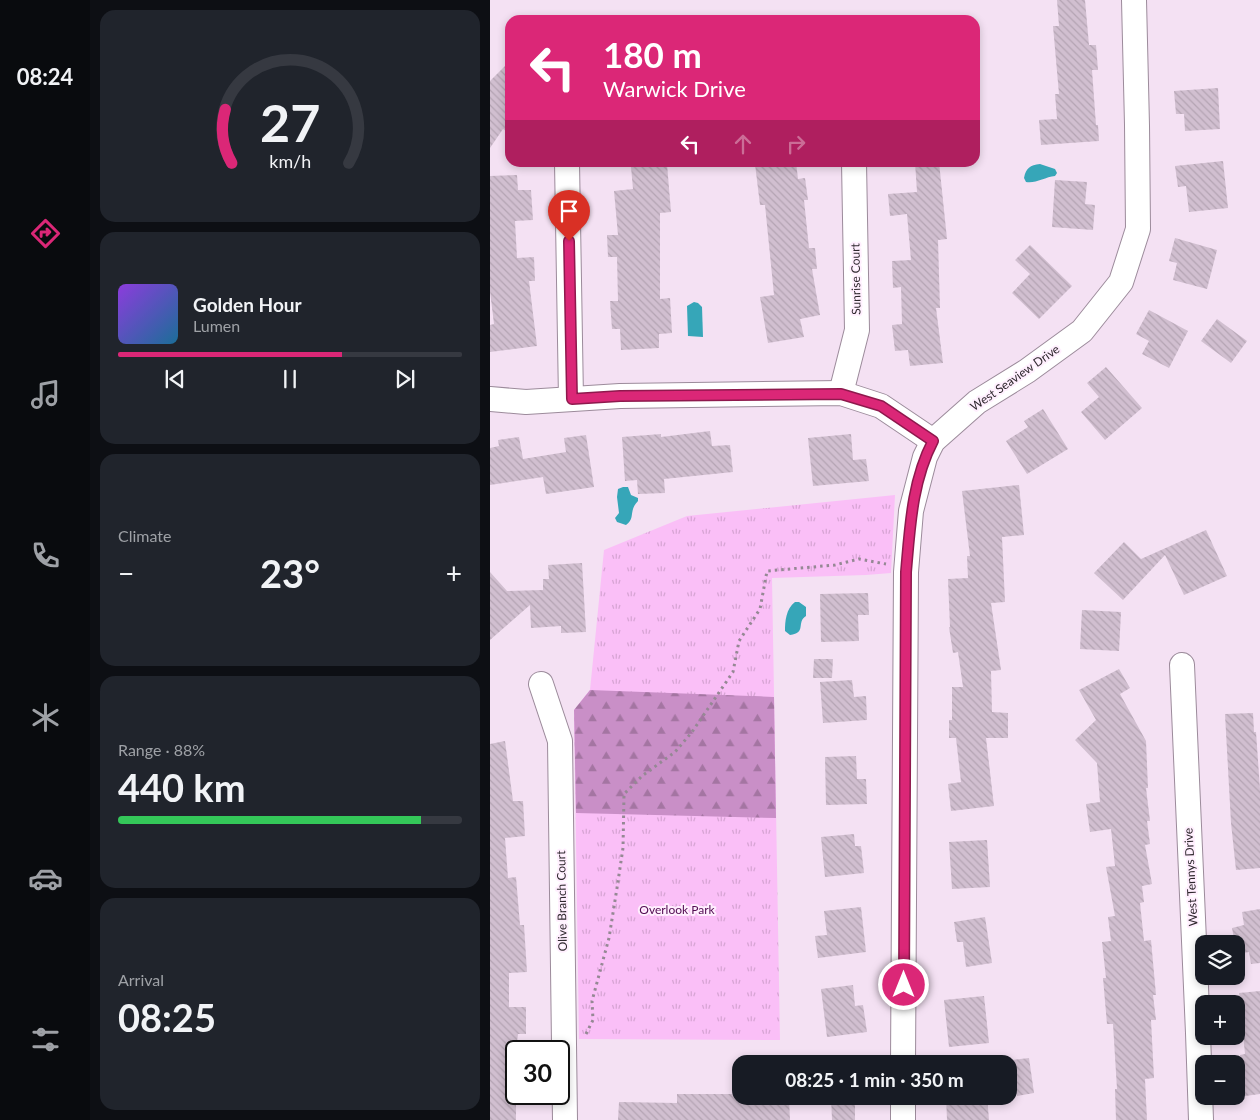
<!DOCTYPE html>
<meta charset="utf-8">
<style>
:root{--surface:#171b24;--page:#20242c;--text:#f1f3f6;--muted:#9ea1a6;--line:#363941;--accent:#db2777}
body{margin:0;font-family:Lato,sans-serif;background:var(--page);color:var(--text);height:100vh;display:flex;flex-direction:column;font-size:19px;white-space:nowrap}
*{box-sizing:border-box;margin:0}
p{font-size:16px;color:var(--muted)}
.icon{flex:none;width:28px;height:28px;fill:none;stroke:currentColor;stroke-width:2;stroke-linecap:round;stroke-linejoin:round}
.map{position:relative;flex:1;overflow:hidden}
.drawer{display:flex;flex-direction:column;gap:10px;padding:10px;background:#0d0f14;width:400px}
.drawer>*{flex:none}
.hud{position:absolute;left:15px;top:15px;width:475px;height:152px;border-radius:15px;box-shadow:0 2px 8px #0003;background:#db2777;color:#fff;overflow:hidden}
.tools{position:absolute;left:705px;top:935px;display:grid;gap:10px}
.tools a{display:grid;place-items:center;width:50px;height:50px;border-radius:10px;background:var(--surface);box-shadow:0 2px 8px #0003;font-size:25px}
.speed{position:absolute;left:15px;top:1040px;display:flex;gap:10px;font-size:25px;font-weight:700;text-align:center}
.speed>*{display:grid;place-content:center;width:65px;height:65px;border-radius:50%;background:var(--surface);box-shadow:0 2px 8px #0003;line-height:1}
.speed .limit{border:2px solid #111;border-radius:8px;background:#fff;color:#111}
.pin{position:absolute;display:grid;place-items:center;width:42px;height:42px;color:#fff;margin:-51px -21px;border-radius:50% 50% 50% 0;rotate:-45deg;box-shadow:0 0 5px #0007}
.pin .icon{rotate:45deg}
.me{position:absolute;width:55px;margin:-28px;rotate:0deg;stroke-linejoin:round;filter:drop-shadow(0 0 4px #0008)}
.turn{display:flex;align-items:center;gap:18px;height:105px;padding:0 15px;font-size:22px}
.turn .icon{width:65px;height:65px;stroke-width:2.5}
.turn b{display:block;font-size:35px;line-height:42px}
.lanes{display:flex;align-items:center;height:48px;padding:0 15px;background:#0003;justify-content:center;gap:25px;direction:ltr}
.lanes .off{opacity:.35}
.big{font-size:38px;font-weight:700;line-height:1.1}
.drawer .widget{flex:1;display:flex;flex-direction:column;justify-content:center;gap:8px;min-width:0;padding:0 18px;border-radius:15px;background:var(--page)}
.drawer .dial{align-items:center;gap:0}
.dial svg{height:130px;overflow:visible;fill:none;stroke:var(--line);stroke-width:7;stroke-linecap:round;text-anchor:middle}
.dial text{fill:var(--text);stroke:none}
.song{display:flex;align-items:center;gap:15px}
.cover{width:60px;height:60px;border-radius:8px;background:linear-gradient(135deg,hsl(270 70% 55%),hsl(200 70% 35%))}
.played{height:5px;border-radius:2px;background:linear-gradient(90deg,var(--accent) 65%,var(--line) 65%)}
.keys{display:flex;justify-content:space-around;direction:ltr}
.heat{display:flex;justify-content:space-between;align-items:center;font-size:28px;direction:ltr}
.charge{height:8px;border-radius:4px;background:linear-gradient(90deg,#34c759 88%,var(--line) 0)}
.trip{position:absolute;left:242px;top:1055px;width:285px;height:50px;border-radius:15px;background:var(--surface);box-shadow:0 2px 8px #0003;font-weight:700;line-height:50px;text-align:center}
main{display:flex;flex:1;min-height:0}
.tabs{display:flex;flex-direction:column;width:90px;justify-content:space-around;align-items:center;background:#090b0e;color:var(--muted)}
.tabs .icon{width:35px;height:35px}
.tabs .current{color:var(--accent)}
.tabs b{font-size:22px;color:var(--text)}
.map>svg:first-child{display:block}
.grass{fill:url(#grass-tufts)}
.forest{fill:url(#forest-firs)}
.water{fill:#36a6b8}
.building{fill:url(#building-back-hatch)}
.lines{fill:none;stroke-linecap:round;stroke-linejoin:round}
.minor-casing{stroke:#9c8b9b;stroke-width:26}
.path{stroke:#958894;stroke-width:3;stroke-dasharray:2.5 4;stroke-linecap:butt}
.minor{stroke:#fff;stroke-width:24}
.route-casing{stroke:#8e194d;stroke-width:12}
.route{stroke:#db2777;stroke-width:9}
.labels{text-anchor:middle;stroke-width:4;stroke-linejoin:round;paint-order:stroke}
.street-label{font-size:12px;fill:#2f282e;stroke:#ffeffe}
.park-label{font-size:12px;fill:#520b52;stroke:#ffeffe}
</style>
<main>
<nav class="tabs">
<b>08:24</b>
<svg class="icon current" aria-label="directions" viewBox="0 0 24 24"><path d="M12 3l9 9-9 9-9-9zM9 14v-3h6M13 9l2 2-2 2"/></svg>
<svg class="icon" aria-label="music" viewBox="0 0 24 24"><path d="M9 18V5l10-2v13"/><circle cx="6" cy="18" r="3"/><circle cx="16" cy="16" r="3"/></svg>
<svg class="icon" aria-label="phone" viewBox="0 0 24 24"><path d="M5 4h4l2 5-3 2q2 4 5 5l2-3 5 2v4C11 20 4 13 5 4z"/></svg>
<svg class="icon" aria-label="climate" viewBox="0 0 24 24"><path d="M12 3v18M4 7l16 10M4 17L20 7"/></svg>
<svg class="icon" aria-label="car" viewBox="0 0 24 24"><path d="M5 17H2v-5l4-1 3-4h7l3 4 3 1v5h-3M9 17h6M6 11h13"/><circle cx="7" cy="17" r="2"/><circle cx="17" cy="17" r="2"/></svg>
<svg class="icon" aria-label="filters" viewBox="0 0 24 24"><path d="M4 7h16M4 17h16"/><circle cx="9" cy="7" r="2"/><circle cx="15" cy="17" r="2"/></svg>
</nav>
<section class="drawer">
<div class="widget dial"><svg viewBox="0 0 100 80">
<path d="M14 69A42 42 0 1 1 86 69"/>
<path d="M14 69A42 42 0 0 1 10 36" stroke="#db2777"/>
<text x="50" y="56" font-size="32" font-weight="700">27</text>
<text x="50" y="72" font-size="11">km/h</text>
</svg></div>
<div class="widget">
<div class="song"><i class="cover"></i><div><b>Golden Hour</b><p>Lumen</p></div></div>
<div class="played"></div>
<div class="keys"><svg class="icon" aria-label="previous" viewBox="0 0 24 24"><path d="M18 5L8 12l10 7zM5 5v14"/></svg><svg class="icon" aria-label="pause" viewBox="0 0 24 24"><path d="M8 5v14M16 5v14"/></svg><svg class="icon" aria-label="next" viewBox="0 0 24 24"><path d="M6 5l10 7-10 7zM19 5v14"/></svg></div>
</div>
<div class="widget"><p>Climate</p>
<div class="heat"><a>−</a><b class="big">23°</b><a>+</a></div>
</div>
<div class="widget"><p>Range · 88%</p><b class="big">440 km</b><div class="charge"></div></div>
<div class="widget"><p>Arrival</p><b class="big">08:25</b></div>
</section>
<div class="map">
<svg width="770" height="1120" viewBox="0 0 770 1120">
<defs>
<pattern id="grass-tufts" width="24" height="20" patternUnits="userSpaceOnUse" patternTransform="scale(1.25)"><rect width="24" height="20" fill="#fabff7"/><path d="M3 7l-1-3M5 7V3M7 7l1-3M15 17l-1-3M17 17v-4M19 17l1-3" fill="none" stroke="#d7a4d4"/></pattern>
<pattern id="forest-firs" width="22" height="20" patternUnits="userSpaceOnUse" patternTransform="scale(1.25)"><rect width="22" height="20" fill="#c98fc7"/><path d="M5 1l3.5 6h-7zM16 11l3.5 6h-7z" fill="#a475a2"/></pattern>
<pattern id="building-back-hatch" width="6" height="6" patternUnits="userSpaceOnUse" patternTransform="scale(1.25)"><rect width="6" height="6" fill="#d1bfd0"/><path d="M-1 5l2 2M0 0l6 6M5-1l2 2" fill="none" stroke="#b4a4b3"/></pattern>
</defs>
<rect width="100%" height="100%" fill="#f4e1f3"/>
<polygon class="grass" points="405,495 401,573 376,575 282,578 290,1040 89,1039 84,710 100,690 114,550 197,516"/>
<polygon class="forest" points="100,690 284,697 286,818 86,813 84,710"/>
<g class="water">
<path d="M550,164L565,169L567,173L565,176C555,177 545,184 536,182L534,178C536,168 540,165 550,164Z"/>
<polygon points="204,302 208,303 212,307 213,337 198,336 197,306"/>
<path d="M133,487H138L141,495L148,498V501C138,511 146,518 136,525L127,522L125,518L129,513L127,497L128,489Z"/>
<path d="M305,602H309L316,607V616C306,622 317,633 300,635L295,631C295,621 296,609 305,602Z"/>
</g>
<g class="building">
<polygon points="567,0 595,0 599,45 606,45 608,70 602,70 606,125 608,125 609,141 551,145 549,120 567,119 565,94 569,94 563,26 569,26"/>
<polygon points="20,61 20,134 13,129 0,148 0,81"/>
<polygon points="728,88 730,129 695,131 694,114 686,114 684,91"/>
<polygon points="733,161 738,208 699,212 696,186 688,187 685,166"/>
<polygon points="278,162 306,162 308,179 315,178 318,200 314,200 319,248 325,248 327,269 322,269 330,315 310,319 314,337 278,343 270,297 284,295 275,205 270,205 265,164"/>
<polygon points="425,162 449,162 457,239 448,240 450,308 446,308 453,363 420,366 418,350 405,351 402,325 412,324 411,287 403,288 402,261 421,260 417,214 400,216 398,194 427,192"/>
<polygon points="177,164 181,212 170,213 170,299 180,298 182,333 169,334 169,348 131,350 130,329 122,329 120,301 128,301 127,257 118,257 117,235 128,235 124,191 143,189 141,167"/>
<polygon points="27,175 28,190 41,190 43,220 25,221 27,258 44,257 45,281 39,281 47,346 0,352 0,325 4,324 0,291 0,176"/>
<polygon points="565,180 597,182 595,204 605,205 603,230 562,227"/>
<polygon points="685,238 727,250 717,289 683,280 687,263 679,261"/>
<polygon points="540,245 582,286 549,319 522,293 540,274 525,260"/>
<polygon points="659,310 698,331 679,368 652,354 659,341 646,334"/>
<polygon points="727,319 757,341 741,363 711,341"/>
<polygon points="616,367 652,408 615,440 591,412 609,397 597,383"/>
<polygon points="553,409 578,449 537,474 516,441 538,427 534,421"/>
<polygon points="220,431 222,446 240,445 243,472 174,479 175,493 148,494 147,480 135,481 132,437 171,434 171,437"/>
<polygon points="361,434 363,460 376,459 379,481 323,486 318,438"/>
<polygon points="96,435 104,487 56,494 53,477 0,485 0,448 9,446 8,440 29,437 33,459 76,452 74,438"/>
<polygon points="529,485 534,535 512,537 515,602 501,603 511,670 501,671 502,712 518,713 518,738 496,738 504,806 461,811 458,784 471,782 466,738 459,738 459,720 462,720 462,687 473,687 468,652 463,653 459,627 460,627 458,579 478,578 477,556 480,556 472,491"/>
<polygon points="716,530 737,576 694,595 675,555 633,600 604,573 634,542 651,559"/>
<polygon points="92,563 96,632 71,633 71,626 41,628 40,605 0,640 0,572 17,591 53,590 53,579 59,579 58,565"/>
<polygon points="378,593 379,615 368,615 369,641 331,642 330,594"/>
<polygon points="592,610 631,612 629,651 590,649"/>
<polygon points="324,659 343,659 342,678 323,678"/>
<polygon points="629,669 640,688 630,694 656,741 658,788 656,788 660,821 657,821 660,844 655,845 662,884 652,886 654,902 650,903 654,941 661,940 666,995 663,995 666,1020 661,1020 664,1078 655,1079 657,1120 626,1120 625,1089 627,1089 623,1024 617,1024 613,978 616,978 612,942 621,941 618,917 625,916 616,867 625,866 621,829 600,832 596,804 610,802 607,763 585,740 606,720 589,690"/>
<polygon points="362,680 364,697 376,696 377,720 333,723 330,682"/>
<polygon points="763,713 764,732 766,732 770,789 770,868 746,870 741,823 735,714"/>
<polygon points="15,741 23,801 33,801 35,836 15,838 18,878 26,877 30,925 34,925 37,972 19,973 19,1007 36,1007 36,1034 28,1034 26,1051 26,1120 0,1120 0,744"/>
<polygon points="366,756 367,779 376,779 377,804 336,805 335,757"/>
<polygon points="364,834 365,846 371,846 374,873 335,877 331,837"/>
<polygon points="497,840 500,887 462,889 459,842"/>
<polygon points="371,907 376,952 328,958 325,936 337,935 334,911"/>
<polygon points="770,909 770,963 761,964 759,952 747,954 746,944 745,944 742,928 754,925 752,912"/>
<polygon points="495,917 502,963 476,967 473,942 467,942 464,922"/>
<polygon points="363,985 365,1006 373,1005 377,1032 337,1037 331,989"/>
<polygon points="770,991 770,1094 755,1096 750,1055 755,1054 749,993"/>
<polygon points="494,996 499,1043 459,1047 454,1000"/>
<polygon points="539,1058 544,1093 527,1096 522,1060"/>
<polygon points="187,1094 251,1094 251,1096 276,1096 276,1099 299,1099 300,1120 128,1120 129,1102 187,1103"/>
<polygon points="341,1096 365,1096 365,1120 342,1120"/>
<polygon points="456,1096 497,1096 499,1120 457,1120"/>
</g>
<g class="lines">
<g class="minor-casing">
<g id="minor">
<polyline points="77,162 81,399"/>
<polyline points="351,393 367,330 364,162"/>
<polyline points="0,399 36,402 130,396 351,393 391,406 443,441"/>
<polyline points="692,665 708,1033 711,1120"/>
<polyline points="51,684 70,741 75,1120"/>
<polyline points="413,1064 416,572 421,511 435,457 443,441 487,402 537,371 592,331 631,282 648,229 647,125 644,0"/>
<polyline points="413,1120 413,1096"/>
</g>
</g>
<polyline class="path" points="96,1034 103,1020 102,1001 119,938 127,888 133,848 134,794 152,776 185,752 202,732 243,672 249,641 270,609 277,571 345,565 369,559 396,564"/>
<use href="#minor" class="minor"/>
</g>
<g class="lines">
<g class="route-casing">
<path id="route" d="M79,241L82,399L130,396L351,394L391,406L443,441C422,481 420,527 416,572L414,985"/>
</g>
<use href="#route" class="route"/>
</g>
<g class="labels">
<g class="street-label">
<text transform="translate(366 279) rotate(-91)" y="4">Sunrise Court</text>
<text transform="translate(525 378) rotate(-35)" y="4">West Seaview Drive</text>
<text transform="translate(701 877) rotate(-93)" y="4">West Tennys Drive</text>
<text transform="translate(72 901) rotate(-91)" y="4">Olive Branch Court</text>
</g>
<g class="park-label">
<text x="187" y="914">Overlook Park</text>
</g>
</g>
</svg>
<div class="tools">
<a><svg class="icon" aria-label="layers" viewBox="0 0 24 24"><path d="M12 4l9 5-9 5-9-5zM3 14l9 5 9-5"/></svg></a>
<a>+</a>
<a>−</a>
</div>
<div class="speed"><div class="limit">30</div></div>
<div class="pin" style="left:79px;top:241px;background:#d93025"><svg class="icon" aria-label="arrive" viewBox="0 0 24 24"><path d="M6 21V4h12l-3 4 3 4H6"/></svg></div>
<svg class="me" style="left:414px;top:985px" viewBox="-20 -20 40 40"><circle r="17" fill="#db2777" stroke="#fff" stroke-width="3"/><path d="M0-11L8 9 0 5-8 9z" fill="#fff"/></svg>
<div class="trip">08:25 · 1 min · 350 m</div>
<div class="hud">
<div class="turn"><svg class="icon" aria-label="left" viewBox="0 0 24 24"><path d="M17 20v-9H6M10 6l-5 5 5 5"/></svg><div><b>180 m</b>Warwick Drive</div></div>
<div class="lanes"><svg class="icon" aria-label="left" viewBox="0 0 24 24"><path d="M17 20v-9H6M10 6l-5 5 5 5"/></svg><svg class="icon off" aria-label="ahead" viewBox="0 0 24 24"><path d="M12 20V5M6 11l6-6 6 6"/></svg><svg class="icon off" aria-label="right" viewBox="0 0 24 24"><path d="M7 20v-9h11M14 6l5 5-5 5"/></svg></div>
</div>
</div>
</main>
